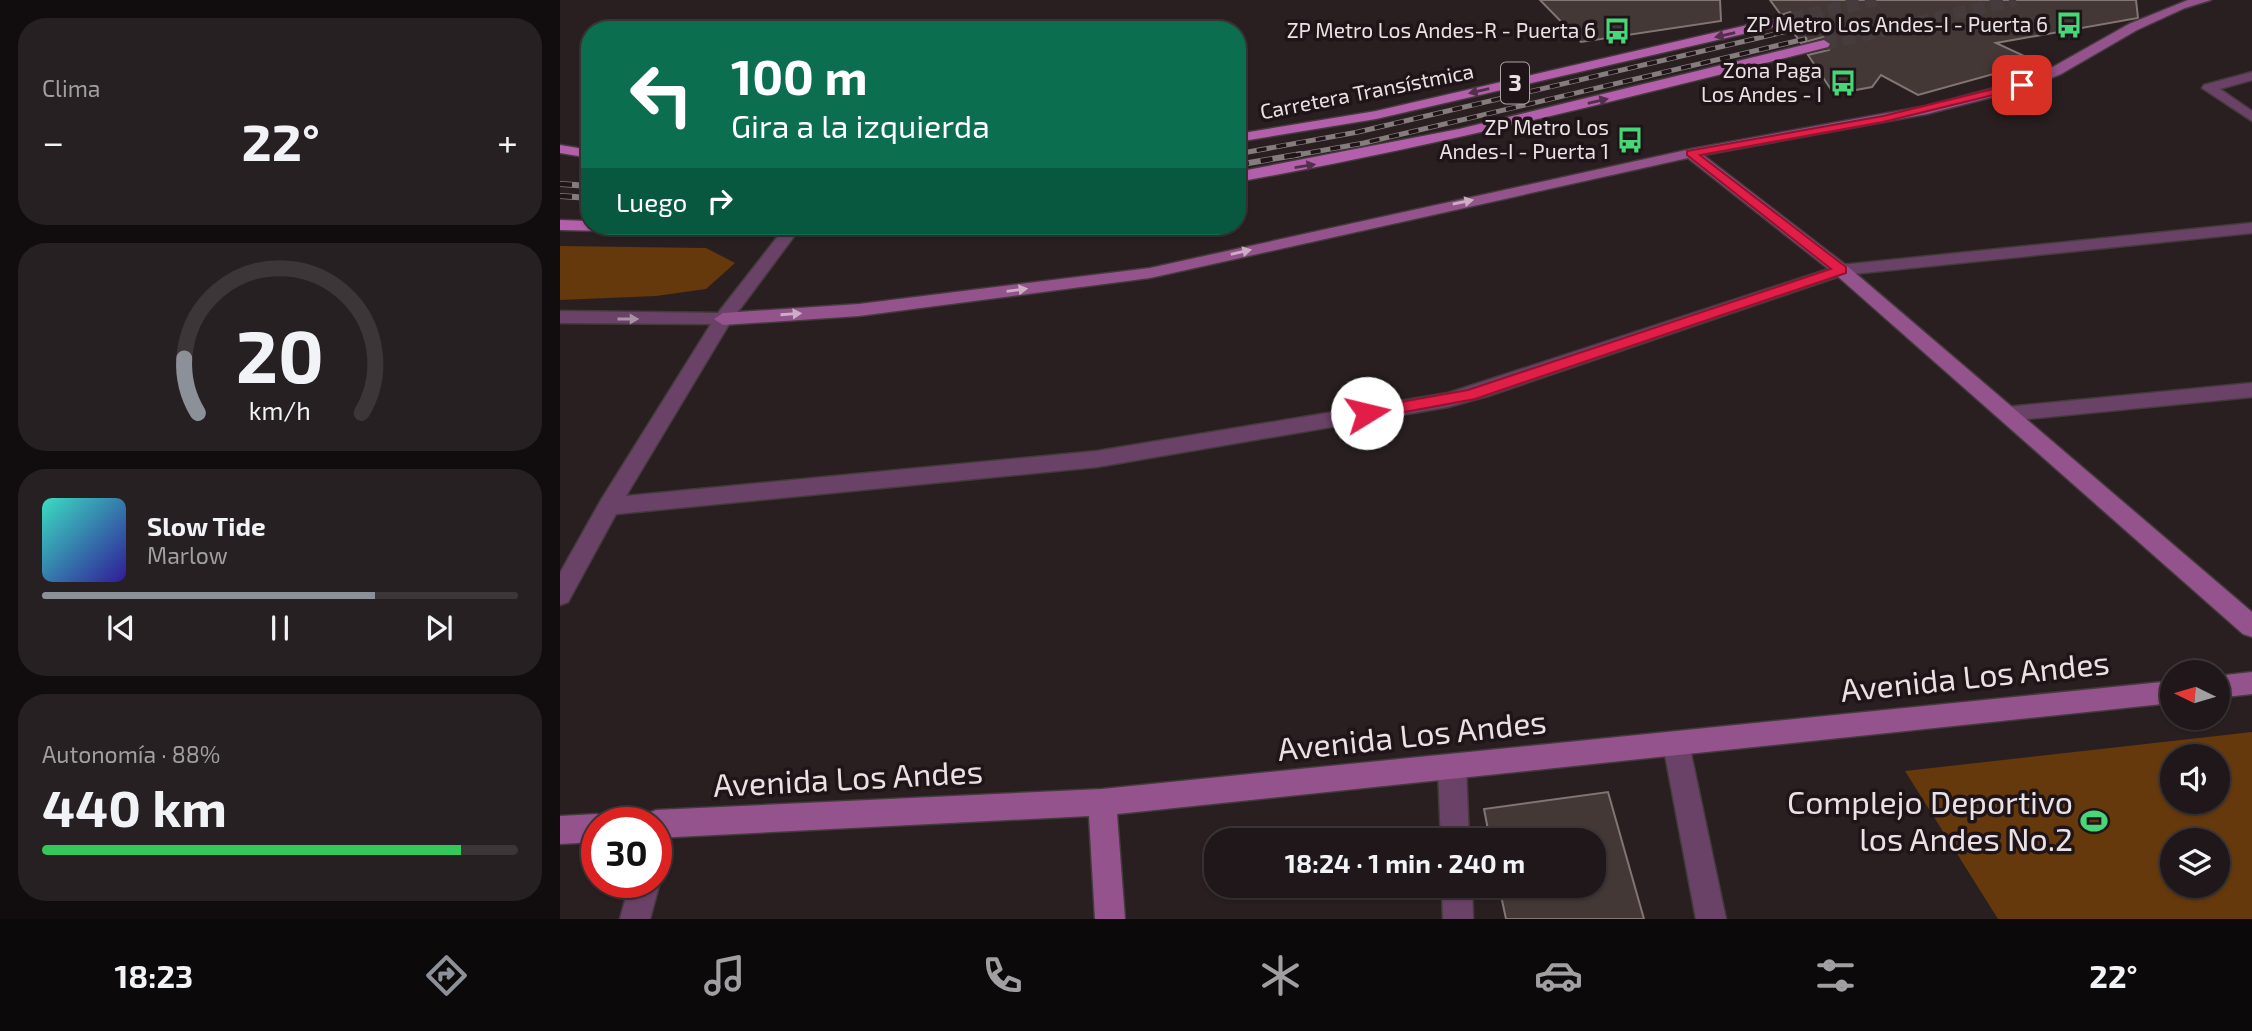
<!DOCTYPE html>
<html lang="es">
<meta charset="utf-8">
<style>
:root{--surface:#1f1719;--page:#272022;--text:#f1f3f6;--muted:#a19fa2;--line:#3c3638;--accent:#8c9099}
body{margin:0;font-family:"Exo 2",sans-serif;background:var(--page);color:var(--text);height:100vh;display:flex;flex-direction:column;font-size:26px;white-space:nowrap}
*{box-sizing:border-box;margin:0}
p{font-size:23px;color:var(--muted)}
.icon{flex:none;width:38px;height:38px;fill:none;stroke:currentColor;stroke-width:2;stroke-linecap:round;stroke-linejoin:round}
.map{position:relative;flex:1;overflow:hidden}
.sheet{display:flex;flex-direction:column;gap:18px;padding:18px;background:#110d0e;width:560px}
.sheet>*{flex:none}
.guide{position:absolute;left:21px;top:21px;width:665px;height:214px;border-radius:28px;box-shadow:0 2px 5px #0004,0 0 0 2px var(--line);background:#0b6e4f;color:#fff;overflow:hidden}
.needle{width:46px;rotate:275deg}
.fabs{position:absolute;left:1600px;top:660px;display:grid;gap:14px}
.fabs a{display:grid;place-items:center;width:70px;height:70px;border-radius:50%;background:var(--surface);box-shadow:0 2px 5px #0004,0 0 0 2px var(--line);font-size:35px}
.speed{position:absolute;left:21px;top:807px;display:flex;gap:14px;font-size:35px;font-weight:700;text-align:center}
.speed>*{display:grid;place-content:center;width:91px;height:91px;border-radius:50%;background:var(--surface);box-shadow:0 2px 5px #0004,0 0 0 2px var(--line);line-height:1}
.speed .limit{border:10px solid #d22;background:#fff;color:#111}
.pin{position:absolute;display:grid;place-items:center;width:60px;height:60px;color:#fff;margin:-30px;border-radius:14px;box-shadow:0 4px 10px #0006}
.me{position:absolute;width:77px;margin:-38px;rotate:81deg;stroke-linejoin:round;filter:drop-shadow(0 0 5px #0008)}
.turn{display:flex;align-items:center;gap:24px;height:147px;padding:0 35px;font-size:32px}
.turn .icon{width:91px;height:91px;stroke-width:2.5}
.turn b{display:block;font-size:49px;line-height:60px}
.then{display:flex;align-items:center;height:66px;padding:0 35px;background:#0003;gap:14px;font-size:26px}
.big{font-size:52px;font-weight:700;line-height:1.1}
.sheet .card{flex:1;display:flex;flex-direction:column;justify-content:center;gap:10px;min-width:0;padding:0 24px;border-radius:28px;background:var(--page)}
.sheet .dial{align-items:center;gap:0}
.dial svg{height:182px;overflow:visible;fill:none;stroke:var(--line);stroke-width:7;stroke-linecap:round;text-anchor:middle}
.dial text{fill:var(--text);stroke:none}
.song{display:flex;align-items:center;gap:21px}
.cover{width:84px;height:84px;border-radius:10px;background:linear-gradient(135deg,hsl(170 70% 55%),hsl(250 70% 35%))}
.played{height:7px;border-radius:4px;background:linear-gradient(90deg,var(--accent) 70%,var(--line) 70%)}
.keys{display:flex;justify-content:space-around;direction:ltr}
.heat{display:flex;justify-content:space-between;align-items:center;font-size:38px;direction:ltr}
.charge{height:10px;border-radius:5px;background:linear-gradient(90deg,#34c759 88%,var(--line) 0)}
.trip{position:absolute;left:644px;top:828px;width:402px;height:70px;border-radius:28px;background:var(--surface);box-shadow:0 2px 5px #0004,0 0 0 2px var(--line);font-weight:700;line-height:70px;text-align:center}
.tabs{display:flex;height:112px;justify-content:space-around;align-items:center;background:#0c090a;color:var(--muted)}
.tabs .icon{width:49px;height:49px}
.tabs .selected{color:var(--accent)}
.tabs b{font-size:32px;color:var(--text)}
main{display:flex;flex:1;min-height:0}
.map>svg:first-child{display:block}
.green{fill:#65390c;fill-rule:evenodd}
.building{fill:#433836;stroke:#827573;stroke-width:2}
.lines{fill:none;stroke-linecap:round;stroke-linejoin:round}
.primary-tunnel{stroke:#463c3e;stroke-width:13;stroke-dasharray:13 6;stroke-linecap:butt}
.street-casing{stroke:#443a3c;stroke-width:3}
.secondary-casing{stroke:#443a3c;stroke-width:3}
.primary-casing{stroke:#443a3c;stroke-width:3}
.street{fill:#6b4267;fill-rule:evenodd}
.secondary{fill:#95538e;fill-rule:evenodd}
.primary{fill:#b45fac;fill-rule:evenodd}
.rail-far1-casing{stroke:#857c7e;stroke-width:5}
.rail-casing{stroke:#857c7e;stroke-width:6}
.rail-far1{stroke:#1f1518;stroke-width:3.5;stroke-dasharray:10;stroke-linecap:butt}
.rail{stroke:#1f1518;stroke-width:4.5;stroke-dasharray:12;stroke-linecap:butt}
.oneway{fill:#532f4c}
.oneway2{fill:#ccafc5}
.oneway3{fill:#aa92a5}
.route{fill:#e11d48;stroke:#92132f;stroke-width:2}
.labels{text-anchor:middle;stroke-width:7;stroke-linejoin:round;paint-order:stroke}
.far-poi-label{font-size:21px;fill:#e9e1e3;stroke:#1f1518;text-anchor:end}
.far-street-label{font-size:21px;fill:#e9e1e3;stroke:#1f1518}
.shield{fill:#1f1518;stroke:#aca4a6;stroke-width:2}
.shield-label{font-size:24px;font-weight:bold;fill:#e9e1e3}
.near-street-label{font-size:32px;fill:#e9e1e3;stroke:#1f1518}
.near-poi-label{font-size:32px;fill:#e9e1e3;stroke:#1f1518;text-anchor:end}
</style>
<main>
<section class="sheet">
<div class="card"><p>Clima</p>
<div class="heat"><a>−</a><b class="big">22°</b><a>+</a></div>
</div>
<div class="card dial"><svg viewBox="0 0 100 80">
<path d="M14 69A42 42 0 1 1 86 69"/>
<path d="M14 69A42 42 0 0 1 8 45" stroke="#8c9099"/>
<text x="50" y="56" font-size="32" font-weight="700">20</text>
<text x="50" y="72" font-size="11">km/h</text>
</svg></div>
<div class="card">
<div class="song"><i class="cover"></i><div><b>Slow Tide</b><p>Marlow</p></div></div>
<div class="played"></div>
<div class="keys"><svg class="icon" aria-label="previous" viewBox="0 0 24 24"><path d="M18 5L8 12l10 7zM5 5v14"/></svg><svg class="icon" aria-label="pause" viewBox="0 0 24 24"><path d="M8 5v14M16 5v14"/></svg><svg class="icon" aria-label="next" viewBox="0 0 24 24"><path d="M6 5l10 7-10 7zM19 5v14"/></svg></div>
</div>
<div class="card"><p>Autonomía · 88%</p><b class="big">440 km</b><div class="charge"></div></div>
</section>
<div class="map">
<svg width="1692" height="919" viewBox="0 0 1692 919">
<rect width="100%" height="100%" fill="#291f21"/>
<g class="green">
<polygon points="0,246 146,248 175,263 146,289 96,296 0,300"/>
<path d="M1692,732V919H1438L1345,771ZM1612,756H1657V802H1612ZM1612,840H1657V886H1612Z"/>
</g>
<g class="building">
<polygon points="980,0 1160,0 1161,21 1021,42"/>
<polygon points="1210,0 1576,0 1578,18 1436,43 1477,62 1358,95 1321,75 1312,87 1274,94 1248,55 1269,50 1271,42 1263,37 1241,43 1229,26 1237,23 1238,17 1230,12 1221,15"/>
<polygon points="1048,792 1084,919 946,919 939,886 1034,886 1034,840 930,840 924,809"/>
</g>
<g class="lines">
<g class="primary-tunnel">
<polyline points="1231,19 1316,0"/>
<polyline points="1264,44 1456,0"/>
</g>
<g class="street-casing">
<g id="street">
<polygon points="1692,72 1692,80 1660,89 1692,111 1692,121 1642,88 1644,85"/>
<polygon points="1692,223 1692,233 1283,275 928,396 888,407 537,467 56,514 8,602 0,605 0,573 41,500 151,324 0,323 0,311 158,313 226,226 241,227 171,321 66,496 537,451 888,393 1281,265"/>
<polygon points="1692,383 1692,397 1447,421 1440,419 1437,414 1440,409 1447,407"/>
<polygon points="1116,732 1125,735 1129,744 1166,919 1136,919 1103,744 1107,735"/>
<polygon points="892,755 902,759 906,768 909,840 881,840 878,768 882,759"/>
<polygon points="96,873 100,882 90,919 60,919 70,882 96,882"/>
<polygon points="882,886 912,886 913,919 883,919"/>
</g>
</g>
<g class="secondary-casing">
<g id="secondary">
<polygon points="1628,0 1651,0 1625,8 1577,30 1501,74 1467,88 1367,114 1143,155 1287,266 1692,612 1692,637 1683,634 1275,274 1128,158 590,278 299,316 163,325 154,319 163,313 299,304 590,268 1131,149 1366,106 1457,82 1491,68 1569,24"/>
<polygon points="1692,672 1692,694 1657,698 1657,676"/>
<polygon points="1612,681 1612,703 557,814 565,919 535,919 529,816 96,838 96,822 82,822 86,814 96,810 542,789"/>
<polygon points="37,814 47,818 49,822 37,822 37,842 0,844 0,816"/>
</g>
</g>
<g class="primary-casing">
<g id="primary">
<polygon points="1231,15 1237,19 1235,22 816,119 677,142 677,134 816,111"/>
<path d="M1264,40L1270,44L1268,47C1073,97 877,146 677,182V172L899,129Z"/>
<polygon points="0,145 30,150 30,158 0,153"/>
<polygon points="0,220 30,221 30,226 266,226 258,231 133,233 0,230"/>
</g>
</g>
<use href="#street" class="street"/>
<use href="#secondary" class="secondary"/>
<use href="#primary" class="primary"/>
<g class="rail-far1-casing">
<g id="rail-far1">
<polyline points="677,154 798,132 1232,30"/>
<polyline points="731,156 804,143 1245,39"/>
</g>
</g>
<g class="rail-casing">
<g id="rail">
<polyline points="677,165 741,154"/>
<polyline points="0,184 30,186"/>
<polyline points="0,196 30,198"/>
</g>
</g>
<use href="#rail-far1" class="rail-far1"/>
<use href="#rail" class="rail"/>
</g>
<defs><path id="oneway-solid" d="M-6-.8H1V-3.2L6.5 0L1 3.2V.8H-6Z" transform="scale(1.75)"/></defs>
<g class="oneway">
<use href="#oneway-solid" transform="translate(1165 35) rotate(167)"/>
<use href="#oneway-solid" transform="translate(919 91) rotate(167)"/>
<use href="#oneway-solid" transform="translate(1038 101) rotate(-13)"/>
<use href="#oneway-solid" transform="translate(745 166) rotate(-9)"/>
</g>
<g class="oneway2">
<use href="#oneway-solid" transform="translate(903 202) rotate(-12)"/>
<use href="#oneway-solid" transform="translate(681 252) rotate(-13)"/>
<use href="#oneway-solid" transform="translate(457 290) rotate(-7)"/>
<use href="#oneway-solid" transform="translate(231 314) rotate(-4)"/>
</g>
<use class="oneway3" href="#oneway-solid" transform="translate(68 319)"/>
<polygon class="route" points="1462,82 1466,83 1466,87 1323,122 1140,155 1286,267 1286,273 915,399 807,419 799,413 807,408 908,390 1271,269 1127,155 1127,151 1323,116"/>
<defs>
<g id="bus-bare" transform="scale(2.1)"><path d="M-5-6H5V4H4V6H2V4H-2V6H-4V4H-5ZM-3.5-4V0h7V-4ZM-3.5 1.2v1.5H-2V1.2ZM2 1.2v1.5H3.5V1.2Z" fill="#47d779" stroke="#1f1518" stroke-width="2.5" paint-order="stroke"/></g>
<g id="stadium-bare" transform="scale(2.1)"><path d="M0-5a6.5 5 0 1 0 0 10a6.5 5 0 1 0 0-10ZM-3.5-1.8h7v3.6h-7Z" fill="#47d779" stroke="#1f1518" stroke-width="2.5" paint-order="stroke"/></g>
</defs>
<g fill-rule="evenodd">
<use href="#bus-bare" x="1509" y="25"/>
<use href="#bus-bare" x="1057" y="31"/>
<use href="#bus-bare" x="1283" y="83"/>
<use href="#bus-bare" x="1070" y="140"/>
<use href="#stadium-bare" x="1534" y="821"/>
</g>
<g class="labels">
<g class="far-poi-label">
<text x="1488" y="32">ZP Metro Los Andes-I - Puerta 6</text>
<text x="1036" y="38">ZP Metro Los Andes-R - Puerta 6</text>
<text x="1262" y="78">Zona Paga<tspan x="1262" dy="24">Los Andes - I</tspan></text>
<text x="1049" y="135">ZP Metro Los<tspan x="1049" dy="24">Andes-I - Puerta 1</tspan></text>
</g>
<g class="far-street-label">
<text transform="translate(807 92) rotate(-11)" y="7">Carretera Transístmica</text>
</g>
<rect class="shield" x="941" y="62.5" width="28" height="41" rx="5"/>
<g class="shield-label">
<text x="955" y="91">3</text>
</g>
<g class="near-street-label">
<text transform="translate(1415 677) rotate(-6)" y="11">Avenida Los Andes</text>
<text transform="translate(852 736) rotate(-6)" y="11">Avenida Los Andes</text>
<text transform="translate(288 779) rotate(-3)" y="11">Avenida Los Andes</text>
</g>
<g class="near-poi-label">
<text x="1513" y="814">Complejo Deportivo<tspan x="1513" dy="37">los Andes No.2</tspan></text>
</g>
</g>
</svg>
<div class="fabs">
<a><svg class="needle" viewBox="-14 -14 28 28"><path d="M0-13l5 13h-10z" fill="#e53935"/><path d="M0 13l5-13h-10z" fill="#a19fa2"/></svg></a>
<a><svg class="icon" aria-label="sound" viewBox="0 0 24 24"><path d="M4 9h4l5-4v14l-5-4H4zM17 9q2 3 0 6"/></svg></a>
<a><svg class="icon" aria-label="layers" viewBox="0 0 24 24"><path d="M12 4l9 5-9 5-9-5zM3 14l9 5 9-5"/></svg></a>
</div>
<div class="speed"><div class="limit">30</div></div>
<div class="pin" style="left:1462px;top:85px;background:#d93025"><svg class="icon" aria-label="arrive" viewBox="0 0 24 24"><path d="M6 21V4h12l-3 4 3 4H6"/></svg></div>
<svg class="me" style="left:807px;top:413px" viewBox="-20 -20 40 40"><circle r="19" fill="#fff"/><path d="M0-13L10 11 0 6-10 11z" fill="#e11d48"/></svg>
<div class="trip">18:24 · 1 min · 240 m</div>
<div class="guide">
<div class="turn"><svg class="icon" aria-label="left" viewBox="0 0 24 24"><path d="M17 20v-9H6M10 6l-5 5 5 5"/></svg><div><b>100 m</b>Gira a la izquierda</div></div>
<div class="then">Luego<svg class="icon" aria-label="right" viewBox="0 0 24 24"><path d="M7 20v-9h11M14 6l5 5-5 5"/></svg></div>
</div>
</div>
</main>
<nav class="tabs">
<b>18:23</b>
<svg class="icon selected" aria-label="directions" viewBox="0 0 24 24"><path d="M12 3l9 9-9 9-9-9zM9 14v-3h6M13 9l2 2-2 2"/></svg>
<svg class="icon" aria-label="music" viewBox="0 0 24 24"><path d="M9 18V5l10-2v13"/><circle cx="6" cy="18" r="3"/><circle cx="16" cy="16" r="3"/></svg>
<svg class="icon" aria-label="phone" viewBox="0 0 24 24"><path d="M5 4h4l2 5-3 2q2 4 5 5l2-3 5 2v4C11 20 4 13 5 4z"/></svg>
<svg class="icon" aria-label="climate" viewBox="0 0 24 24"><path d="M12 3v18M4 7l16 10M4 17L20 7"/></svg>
<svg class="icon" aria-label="car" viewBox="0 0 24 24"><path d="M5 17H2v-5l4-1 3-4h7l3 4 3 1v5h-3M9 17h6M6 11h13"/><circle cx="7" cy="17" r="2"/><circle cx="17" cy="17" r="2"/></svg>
<svg class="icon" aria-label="filters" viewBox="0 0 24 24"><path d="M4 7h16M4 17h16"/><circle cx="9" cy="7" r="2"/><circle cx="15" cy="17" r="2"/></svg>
<b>22°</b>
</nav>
